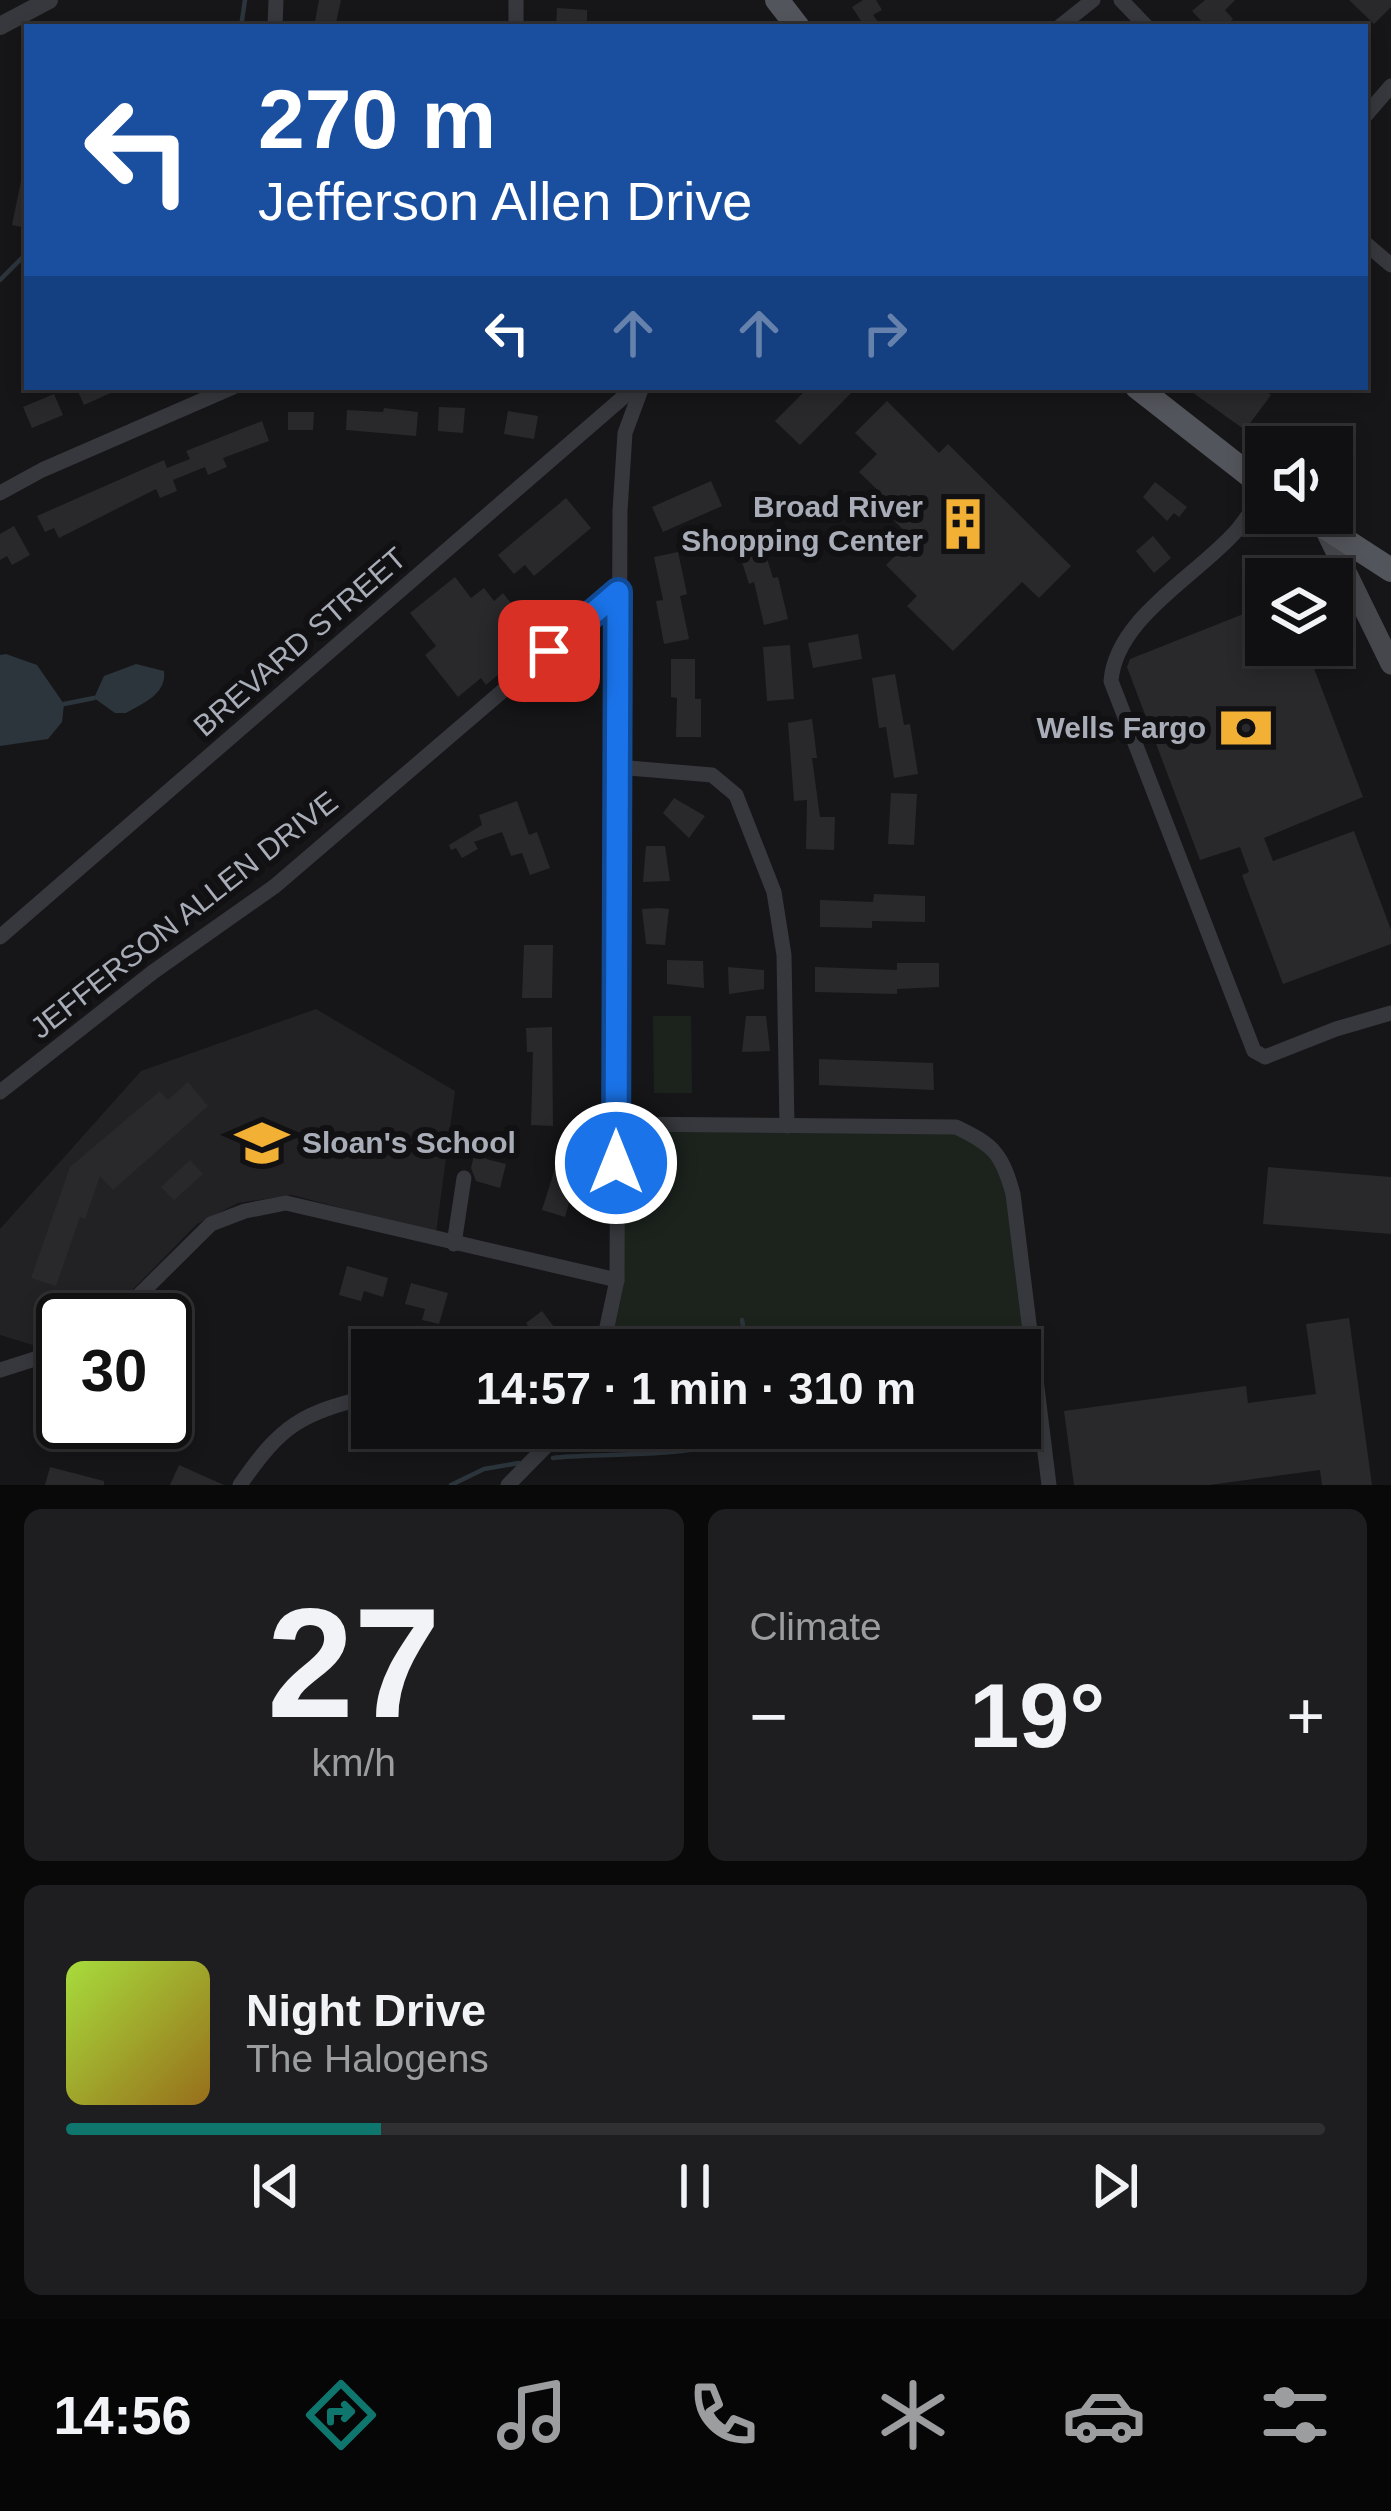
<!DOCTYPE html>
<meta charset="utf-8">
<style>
:root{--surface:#101012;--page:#1e1e20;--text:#f1f3f6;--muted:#9c9d9f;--line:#303032;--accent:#0f766e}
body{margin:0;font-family:Helvetica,sans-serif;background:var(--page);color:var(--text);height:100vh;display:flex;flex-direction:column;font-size:45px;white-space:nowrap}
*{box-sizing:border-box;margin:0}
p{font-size:39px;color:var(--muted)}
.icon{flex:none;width:66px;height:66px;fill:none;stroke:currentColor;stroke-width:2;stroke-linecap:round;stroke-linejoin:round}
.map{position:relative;height:1485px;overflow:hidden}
.panel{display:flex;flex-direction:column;gap:24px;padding:24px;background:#09090a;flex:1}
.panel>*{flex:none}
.hud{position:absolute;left:24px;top:24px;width:1344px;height:366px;border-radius:0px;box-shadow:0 6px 18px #0003,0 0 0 3px var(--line);background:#1a4fa0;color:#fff;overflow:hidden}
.buttons{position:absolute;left:1245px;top:426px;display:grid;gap:24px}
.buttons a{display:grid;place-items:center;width:108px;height:108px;border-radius:0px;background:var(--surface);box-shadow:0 6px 18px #0003,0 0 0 3px var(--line);font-size:60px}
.speed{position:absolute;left:36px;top:1293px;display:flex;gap:24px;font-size:60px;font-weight:700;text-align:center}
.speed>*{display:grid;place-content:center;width:156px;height:156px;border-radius:50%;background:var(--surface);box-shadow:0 6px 18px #0003,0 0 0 3px var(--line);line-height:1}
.speed .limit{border:6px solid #111;border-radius:18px;background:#fff;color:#111}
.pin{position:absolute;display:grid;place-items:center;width:102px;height:102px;color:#fff;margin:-51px;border-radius:24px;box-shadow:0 6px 18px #0006}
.me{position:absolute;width:132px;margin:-66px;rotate:0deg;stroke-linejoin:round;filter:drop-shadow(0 0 9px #0008)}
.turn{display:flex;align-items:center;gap:42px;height:252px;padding:0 36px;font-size:54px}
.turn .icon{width:156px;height:156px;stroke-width:2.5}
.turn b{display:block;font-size:84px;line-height:102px}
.lanes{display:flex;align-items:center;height:114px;padding:0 36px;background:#0003;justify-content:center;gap:60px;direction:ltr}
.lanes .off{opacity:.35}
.big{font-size:90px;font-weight:600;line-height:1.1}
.panel .tile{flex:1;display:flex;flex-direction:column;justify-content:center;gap:18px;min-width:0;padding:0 42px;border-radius:18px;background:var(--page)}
.panel .dial{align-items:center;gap:0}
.dial b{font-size:156px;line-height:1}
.song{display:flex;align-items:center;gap:36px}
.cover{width:144px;height:144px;border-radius:18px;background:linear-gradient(135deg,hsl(80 70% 55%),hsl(40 70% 35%))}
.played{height:12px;border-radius:6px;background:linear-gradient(90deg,var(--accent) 25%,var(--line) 25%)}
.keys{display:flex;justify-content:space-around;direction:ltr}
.heat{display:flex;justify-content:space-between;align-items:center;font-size:66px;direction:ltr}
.panel .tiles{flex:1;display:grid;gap:24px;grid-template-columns:1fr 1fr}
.tile:last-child{grid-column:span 2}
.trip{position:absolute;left:351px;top:1329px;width:690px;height:120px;border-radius:0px;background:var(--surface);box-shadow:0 6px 18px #0003,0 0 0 3px var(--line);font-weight:600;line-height:120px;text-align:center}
.dock{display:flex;height:192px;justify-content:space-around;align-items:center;background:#060607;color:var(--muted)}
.dock .icon{width:84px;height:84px}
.dock .active{color:var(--accent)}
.dock b{font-size:54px;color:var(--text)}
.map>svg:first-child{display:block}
.built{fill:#222225}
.green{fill:#1c231d}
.water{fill:#2c353c}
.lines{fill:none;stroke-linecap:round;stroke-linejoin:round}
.stream{stroke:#2c353c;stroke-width:4.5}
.building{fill:#29292c}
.minor{stroke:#37383d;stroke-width:15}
.tertiary{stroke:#37383d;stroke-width:18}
.secondary{stroke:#45474d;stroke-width:21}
.primary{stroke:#53555c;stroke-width:24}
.route-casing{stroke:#114b97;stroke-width:30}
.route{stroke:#1a73e8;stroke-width:21}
.labels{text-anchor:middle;stroke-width:12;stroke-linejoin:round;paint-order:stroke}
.poi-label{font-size:30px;font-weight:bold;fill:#a8adb8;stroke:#111113;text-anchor:end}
.street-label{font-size:30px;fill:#a8adb8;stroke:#111113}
</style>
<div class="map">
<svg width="1391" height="1485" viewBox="0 0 1391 1485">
<rect width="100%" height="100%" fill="#161618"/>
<polygon class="built" points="316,1009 455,1091 436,1233 292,1195 238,1203 197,1224 111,1312 95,1320 63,1320 63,1336 39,1347 0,1335 0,1229 141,1071"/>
<g class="green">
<polygon points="653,1016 691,1016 692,1093 654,1093"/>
<polygon points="615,1124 956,1127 1004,1161 1029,1322 994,1350 924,1350 828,1331 823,1350 602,1350 611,1315"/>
<polygon points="737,1428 804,1428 800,1447"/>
</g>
<g class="water">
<polygon points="6,654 37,665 64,704 62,722 48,739 0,746 0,655"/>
<path d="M136,664L164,671C167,694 143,703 126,713H115L94,698L104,676Z"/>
</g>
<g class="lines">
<g class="stream">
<polyline points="241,27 245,0"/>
<polyline points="0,280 27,253"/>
<polyline points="64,704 94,698"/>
<polyline points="742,1320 747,1350"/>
<path d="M553,1458C595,1452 722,1461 746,1428"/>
<polyline points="451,1485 484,1469 519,1463"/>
</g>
</g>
<g class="building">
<polygon points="319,0 341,0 335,27 314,27"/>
<polygon points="863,0 876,0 882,10 873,15 878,22 870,27 865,27 852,7"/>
<polygon points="1205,0 1235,0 1225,10 1233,19 1224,27 1207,27 1192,11"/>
<polygon points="1349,0 1391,0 1391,7 1374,24"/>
<polygon points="557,8 587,10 587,27 556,27"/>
<polygon points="22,176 27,177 27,228 12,225"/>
<polygon points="76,387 124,387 84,405"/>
<polygon points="809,387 857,387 800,445 775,421"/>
<polygon points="1185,387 1260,387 1271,395 1245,430"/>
<polygon points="54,394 63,415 32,428 23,407"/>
<polygon points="887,401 939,453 948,444 1071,566 1039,598 1022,582 953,651 907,606 917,596 886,565 912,539 884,510 891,503 859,472 877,454 855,433"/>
<polygon points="439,407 465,408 463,433 438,431"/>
<polygon points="384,408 418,412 416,436 346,430 347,410 383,412"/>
<polygon points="508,411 538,416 534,439 504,434"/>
<polygon points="288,412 314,412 313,430 288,430"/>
<polygon points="262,421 269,441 223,458 227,467 208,475 205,467 173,480 177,491 160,498 156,489 59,538 54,528 45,532 37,516 164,460 167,468 190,459 186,451"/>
<polygon points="711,481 722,506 663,532 652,507"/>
<polygon points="1155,482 1187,507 1179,517 1174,513 1167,521 1143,497"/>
<polygon points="566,498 591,528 534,576 525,565 514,574 498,555"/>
<polygon points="14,526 30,555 12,565 7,556 0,560 0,534"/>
<polygon points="760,535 773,578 778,577 788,619 764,625 754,582 749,584 736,543"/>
<polygon points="1153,536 1171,558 1154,573 1136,551"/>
<polygon points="678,552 687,594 680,596 689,639 664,644 656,601 663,600 654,557"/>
<polygon points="455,577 471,598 484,588 494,601 503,593 536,635 500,663 505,669 486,685 481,678 458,697 425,655 436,646 410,613"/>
<polygon points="1266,605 1266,645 1298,645 1301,654 1307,650 1363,797 1264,838 1273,861 1354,831 1391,930 1391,944 1283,984 1242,875 1249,872 1240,847 1200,860 1127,667 1130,659"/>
<polygon points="858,634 862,659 813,668 808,643"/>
<polygon points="790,645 794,699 767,701 763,647"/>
<polygon points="671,659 695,659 695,699 701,699 701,737 676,737 677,698 671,697"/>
<polygon points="895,674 904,725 910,724 918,774 894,778 886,727 879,728 872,678"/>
<polygon points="812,719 817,758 812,758 820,817 835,817 834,850 806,849 807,800 794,801 788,723"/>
<polygon points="891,793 917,794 914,845 888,844"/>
<polygon points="674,798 705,816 689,838 663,813"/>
<polygon points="517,801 529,835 537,832 550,868 530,875 522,853 511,856 502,832 474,842 478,849 462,858 456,848 451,850 449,845 482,825 479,815"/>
<polygon points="646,846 665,846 670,881 643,882"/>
<polygon points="874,894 925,896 925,922 872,921 872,928 820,927 820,900 873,902"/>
<polygon points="658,908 669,909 665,945 646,944 642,909"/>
<polygon points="524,945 553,945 552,998 522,998"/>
<polygon points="667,960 703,961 704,988 667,984"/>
<polygon points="897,963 939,963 939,987 897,989 897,994 815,992 815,967 897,970"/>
<polygon points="728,967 764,970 764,989 729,994"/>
<polygon points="746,1016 766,1016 770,1051 742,1052"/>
<polygon points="552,1027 553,1126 531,1125 533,1052 527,1052 526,1028"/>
<polygon points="819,1059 933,1063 934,1090 819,1085"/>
<polygon points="188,1082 208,1106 113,1190 100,1176 85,1219 80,1217 56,1286 31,1278 70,1167 160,1091 168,1100"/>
<polygon points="465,1133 491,1140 486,1159 506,1164 500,1188 476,1181 471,1168 475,1151 461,1148"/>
<polygon points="190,1160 203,1174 174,1200 161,1187"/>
<polygon points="557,1162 579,1168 565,1217 542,1210"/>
<polygon points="1268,1167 1391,1177 1391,1234 1263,1224"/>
<polygon points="347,1266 388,1278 383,1297 364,1291 361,1301 339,1295"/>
<polygon points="411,1283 448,1293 439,1324 422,1320 425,1309 405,1304"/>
<polygon points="542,1311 566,1343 557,1350 534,1350 525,1338 533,1333 526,1323"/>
<polygon points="1349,1318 1372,1485 1322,1485 1320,1470 1209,1485 1074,1485 1064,1411 1246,1386 1248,1403 1316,1394 1306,1324"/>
<polygon points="920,1428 972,1428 968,1444 919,1433"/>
<polygon points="179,1465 224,1485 170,1485"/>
<polygon points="50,1467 104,1481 104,1485 45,1485"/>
</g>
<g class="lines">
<g class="minor">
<polyline points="1121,0 1147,27"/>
<polyline points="275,27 276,0"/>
<polyline points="516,27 516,0"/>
<polyline points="1059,27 1093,0"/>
<polyline points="1365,116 1391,86"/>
<polyline points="1365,243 1391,265"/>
<path d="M1266,489C1257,502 1248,517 1238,529C1200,574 1116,617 1111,681L1254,1051L1265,1057L1336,1029L1391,1013"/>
<polyline points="0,493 42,470 233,387"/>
<polyline points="617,767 712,775 736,795 774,892 784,955 787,1126"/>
<polyline points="0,937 635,387"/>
<polyline points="0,1092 153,972 275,886 618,592"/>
<path d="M615,1124L956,1127C994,1145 1002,1154 1013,1194L1049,1485"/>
<polyline points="454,1244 464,1178"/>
<polyline points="114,1320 211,1224 245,1211 286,1203 617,1280"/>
<polyline points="602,1350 617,1280 620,511 625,433 642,387"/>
<polyline points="0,1370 63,1350"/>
<path d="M240,1485C281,1425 301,1413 372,1396"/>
<polyline points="508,1485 564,1428"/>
</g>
<polyline class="tertiary" points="0,26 49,0"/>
<polyline class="secondary" points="1324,527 1391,664"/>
<g class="primary">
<polyline points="777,0 798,27"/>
<polyline points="1137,387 1266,488"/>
<polyline points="1303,513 1391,570"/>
</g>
</g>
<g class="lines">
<g class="route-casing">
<polyline id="route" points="549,651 618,592 616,1163"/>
</g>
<use href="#route" class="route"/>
</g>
<defs>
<g id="building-bare" transform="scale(4.14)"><path d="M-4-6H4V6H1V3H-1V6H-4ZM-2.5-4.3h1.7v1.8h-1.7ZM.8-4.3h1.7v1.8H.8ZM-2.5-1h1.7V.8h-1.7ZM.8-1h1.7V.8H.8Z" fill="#f2b134" stroke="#111113" stroke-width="2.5" paint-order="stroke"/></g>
<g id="bank-bare" transform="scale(4.14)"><path d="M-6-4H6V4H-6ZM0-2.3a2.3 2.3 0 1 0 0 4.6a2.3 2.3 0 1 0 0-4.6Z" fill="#f2b134" stroke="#111113" stroke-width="2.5" paint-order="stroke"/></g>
<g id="school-bare" transform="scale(4.14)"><path d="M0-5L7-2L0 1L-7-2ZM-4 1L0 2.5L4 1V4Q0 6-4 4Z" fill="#f2b134" stroke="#111113" stroke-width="2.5" paint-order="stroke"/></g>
</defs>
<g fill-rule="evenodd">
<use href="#building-bare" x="963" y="524"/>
<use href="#bank-bare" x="1246" y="728"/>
<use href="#school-bare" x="262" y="1143"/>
</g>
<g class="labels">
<g class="poi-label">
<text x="923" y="517">Broad River<tspan x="923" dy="34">Shopping Center</tspan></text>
<text x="1206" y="738">Wells Fargo</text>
<text x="302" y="1153" text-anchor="start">Sloan's School</text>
</g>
<g class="street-label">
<text transform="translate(300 642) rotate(-41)" y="10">BREVARD STREET</text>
<text transform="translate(184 915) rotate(-38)" y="10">JEFFERSON ALLEN DRIVE</text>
</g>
</g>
</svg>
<div class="buttons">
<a><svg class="icon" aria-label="sound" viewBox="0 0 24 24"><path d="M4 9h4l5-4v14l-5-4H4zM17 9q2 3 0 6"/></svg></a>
<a><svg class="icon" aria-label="layers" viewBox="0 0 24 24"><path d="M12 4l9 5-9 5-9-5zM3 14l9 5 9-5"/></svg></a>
</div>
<div class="speed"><div class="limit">30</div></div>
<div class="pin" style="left:549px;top:651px;background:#d93025"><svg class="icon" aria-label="arrive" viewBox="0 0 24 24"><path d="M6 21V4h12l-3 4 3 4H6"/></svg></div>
<svg class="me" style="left:616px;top:1163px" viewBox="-20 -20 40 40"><circle r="17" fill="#1a73e8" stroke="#fff" stroke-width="3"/><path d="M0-11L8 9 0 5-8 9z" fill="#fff"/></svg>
<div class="trip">14:57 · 1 min · 310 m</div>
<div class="hud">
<div class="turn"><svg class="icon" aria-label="left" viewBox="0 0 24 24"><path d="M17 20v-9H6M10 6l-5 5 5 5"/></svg><div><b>270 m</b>Jefferson Allen Drive</div></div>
<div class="lanes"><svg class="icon" aria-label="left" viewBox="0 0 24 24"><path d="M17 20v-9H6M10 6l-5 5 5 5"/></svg><svg class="icon off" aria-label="ahead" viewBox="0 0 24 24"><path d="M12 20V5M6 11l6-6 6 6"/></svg><svg class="icon off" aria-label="ahead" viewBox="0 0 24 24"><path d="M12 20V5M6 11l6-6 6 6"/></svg><svg class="icon off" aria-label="right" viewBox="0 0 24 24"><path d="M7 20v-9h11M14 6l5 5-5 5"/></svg></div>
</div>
</div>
<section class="panel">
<div class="tiles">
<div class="tile dial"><b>27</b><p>km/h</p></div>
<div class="tile"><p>Climate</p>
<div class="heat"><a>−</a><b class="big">19°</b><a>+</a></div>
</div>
<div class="tile">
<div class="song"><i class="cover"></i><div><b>Night Drive</b><p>The Halogens</p></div></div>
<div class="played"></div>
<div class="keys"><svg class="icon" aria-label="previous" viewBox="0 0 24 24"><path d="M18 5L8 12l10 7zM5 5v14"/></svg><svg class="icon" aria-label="pause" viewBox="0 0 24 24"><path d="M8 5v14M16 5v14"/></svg><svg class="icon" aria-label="next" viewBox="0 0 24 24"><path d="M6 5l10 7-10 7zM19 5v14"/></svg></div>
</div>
</div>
</section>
<nav class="dock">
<b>14:56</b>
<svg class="icon active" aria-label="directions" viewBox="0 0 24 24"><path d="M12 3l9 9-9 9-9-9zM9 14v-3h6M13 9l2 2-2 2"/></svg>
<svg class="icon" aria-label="music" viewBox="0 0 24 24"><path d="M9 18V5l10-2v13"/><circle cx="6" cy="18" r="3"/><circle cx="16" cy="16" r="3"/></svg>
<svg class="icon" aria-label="phone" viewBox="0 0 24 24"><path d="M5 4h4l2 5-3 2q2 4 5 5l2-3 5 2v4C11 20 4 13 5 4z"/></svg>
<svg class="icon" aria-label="climate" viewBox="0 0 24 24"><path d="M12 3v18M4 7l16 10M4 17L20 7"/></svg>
<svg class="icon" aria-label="car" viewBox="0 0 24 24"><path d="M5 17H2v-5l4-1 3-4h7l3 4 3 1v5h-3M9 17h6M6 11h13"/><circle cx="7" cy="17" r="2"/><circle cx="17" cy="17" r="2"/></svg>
<svg class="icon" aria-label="filters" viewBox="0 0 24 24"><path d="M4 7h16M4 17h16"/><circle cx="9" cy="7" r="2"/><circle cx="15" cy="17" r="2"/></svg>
</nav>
